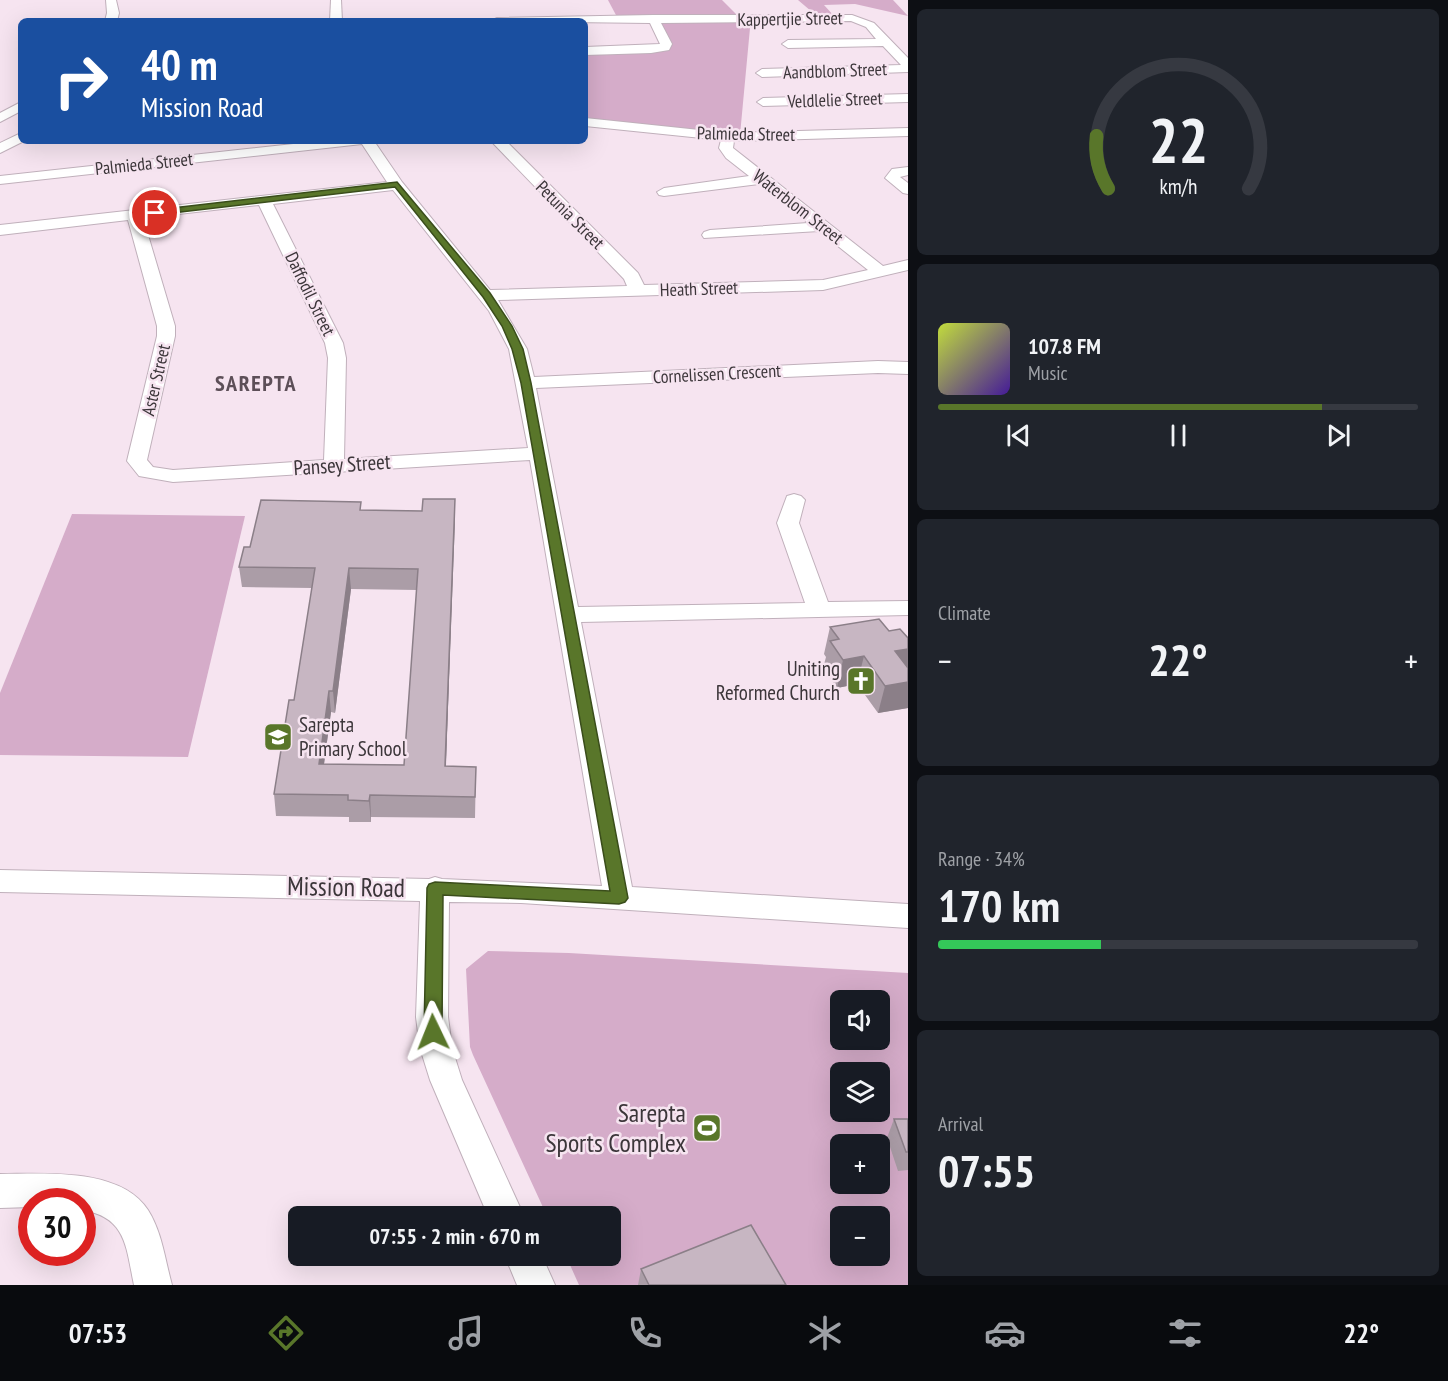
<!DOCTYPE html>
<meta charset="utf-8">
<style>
:root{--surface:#171b24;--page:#20242c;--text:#f1f3f6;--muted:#9ea1a6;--line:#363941;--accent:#59762a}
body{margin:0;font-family:"PT Sans Narrow",sans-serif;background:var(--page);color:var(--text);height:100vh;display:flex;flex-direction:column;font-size:22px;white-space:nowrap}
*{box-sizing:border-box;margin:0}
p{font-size:20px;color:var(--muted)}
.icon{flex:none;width:33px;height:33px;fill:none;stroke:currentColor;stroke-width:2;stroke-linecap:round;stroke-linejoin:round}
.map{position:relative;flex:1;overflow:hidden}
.sheet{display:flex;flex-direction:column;gap:9px;padding:9px;background:#0d0f14;width:540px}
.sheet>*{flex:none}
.banner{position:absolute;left:18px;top:18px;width:570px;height:126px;border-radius:9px;box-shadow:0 6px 24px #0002;background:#1a4fa0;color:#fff;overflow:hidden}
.controls{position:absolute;left:830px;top:990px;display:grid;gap:12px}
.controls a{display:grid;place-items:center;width:60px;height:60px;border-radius:9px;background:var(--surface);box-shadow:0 6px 24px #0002;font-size:30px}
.speed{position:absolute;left:18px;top:1188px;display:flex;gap:12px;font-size:30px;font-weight:700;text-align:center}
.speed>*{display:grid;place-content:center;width:78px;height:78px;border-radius:50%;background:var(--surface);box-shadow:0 6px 24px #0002;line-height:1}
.speed .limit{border:9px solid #d22;background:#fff;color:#111}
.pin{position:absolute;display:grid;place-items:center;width:51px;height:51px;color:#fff;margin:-26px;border:3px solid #fff;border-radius:50%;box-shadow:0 2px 6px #0007}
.me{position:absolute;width:66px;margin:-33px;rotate:358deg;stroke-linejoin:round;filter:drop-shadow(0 0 4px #0008)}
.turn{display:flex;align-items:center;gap:21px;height:126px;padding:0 24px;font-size:27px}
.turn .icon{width:78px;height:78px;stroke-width:2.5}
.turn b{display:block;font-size:42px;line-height:51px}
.big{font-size:45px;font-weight:600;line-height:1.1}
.sheet .widget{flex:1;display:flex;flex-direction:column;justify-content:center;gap:9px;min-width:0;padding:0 21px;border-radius:9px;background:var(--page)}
.sheet .dial{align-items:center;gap:0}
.dial svg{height:156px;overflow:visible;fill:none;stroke:var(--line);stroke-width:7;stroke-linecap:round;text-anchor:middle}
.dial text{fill:var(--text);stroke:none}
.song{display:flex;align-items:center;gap:18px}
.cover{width:72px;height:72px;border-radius:9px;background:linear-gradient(135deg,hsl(70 70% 55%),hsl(260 70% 35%))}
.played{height:6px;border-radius:3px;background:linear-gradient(90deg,var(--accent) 80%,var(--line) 80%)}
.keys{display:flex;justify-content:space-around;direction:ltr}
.heat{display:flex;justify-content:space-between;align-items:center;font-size:33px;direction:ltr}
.charge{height:9px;border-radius:4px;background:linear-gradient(90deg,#34c759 34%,var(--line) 0)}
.trip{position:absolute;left:288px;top:1206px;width:333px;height:60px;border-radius:9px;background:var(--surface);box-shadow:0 6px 24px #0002;font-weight:600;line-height:60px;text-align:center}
.tabs{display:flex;height:96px;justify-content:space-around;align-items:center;background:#090b0e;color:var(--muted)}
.tabs .icon{width:42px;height:42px}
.tabs .current{color:var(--accent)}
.tabs b{font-size:27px;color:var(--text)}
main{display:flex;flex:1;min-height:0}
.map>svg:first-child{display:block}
.green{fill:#d5acc9;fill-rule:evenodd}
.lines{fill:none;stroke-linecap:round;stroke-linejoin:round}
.minor-casing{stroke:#c0b0bb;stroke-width:2}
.minor{fill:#fff;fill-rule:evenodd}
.wall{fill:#ab9da7;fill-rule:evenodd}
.shaded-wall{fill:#8b7f88}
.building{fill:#c7b6c2;stroke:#8b7f88;stroke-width:1.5;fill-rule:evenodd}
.route{fill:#59762a;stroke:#3a4d1b;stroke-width:1.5}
.labels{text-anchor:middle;stroke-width:5;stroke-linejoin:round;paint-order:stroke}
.far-street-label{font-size:18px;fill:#3c363a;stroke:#f6e4f0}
.street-label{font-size:21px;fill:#3c363a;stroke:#f6e4f0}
.poi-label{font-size:21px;fill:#3c363a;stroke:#f6e4f0;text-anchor:end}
.far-district-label{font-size:22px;font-weight:bold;letter-spacing:1.5px;fill:#5d4f58;stroke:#f6e4f0}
.near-street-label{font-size:26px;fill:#3c363a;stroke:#f6e4f0}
.near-poi-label{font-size:26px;fill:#3c363a;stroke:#f6e4f0;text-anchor:end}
</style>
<main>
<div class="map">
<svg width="908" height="1285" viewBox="0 0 908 1285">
<rect width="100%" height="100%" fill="#f6e4f0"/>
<g class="green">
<polygon points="608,0 722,0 740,18 617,17"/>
<polygon points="798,0 893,0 908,16 855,4 824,5 835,17 818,17"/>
<polygon points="743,21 750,28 740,135 585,120 585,52 663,50 660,22"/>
<polygon points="72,514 245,516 188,757 0,755 0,693"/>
<path d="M488,951L569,953L908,973V1285H579L566,1256H610V1216H547L473,1055L470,1047L466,969ZM840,1000H879V1040H840ZM840,1072H879V1112H840ZM840,1144H879V1184H840ZM840,1216H879V1256H840Z"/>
</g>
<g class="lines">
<g class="minor-casing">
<g id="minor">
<polygon points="106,0 116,0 119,13 117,21 105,21 107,13"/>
<polygon points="331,0 341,0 342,21 330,21"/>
<polygon points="653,15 852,15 874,23 908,58 908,72 762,77 756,73 762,69 901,65 883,46 788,48 782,44 788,40 876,39 866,27 851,21 661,23 672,44 669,50 651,53 585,55 585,47 660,44 650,23 491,21 497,18"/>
<polygon points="908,94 908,102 763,106 757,102 763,98"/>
<polygon points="21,102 21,111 0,122 0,113"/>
<path d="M585,118L728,133L908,128V136L734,141L733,148L883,266L908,260V270L823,290L498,300L527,349L534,377L878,361L908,362V374L878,373L536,388L578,607L805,603L777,523L787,496L794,494L801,496L805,500L799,523L828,602L908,601V615L581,622L632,887L908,904V928L521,903L449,902L448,1017L452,1048L462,1080L524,1216H488L430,1080L420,1048L416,1017L420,901L0,892V870L429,879L435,877L442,879L602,886L530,460L173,482L139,476L127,461L157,336V326L128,220L0,235V225L387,182L362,144L0,184V176L321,141H374L402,182L490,290L627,286L624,279L491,141H506L638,273L644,285L823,280L868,270L819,231L704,238L702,235L704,232L710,230L808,223L759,184L664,196L659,195L657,192L664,188L749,176L726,158L719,148L721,140L585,126ZM393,190L489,311L509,349L528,448L344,459L346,358L343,343L273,204ZM259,205L325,343L328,358L324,460L173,470L153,467L147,460L175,336V326L143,218Z"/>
<polygon points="21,133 21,141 24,141 0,153 0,143"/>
<polygon points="908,167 908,175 900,177 908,183 908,194 903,193 885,178 892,169"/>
<path d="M0,1174C44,1174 120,1167 148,1210C162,1232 165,1260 172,1285H134C126,1248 127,1217 82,1210V1202H32V1207L0,1208Z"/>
<polygon points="505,1256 542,1256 555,1285 517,1285"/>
</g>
</g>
<use href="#minor" class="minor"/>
</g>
<g class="wall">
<path d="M455,499L446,766L476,767L475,818L371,817V822H349V817L276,816L274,794L294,700L312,588L242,587L239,567L361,510L422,511ZM351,589L417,590L404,765L324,764L331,712L335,713Z"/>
<polygon points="830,627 889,631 908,638 908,708 878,713 857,684 837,688 823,668 826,657 824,654"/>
<polygon points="894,1119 908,1119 908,1170 898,1171 887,1138"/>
<polygon points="641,1269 786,1285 638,1285"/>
</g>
<g class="shaded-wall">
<polygon points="455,499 455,520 445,788 445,766"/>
<polygon points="349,568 351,589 335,713 333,691"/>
<polygon points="908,649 908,674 895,651"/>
<polygon points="864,656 857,684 837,688 843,660"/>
<polygon points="908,682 908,708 878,713 885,686"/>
<polygon points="329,691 331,712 321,786 319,764"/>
<polygon points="370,795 371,817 371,822 369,801"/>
</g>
<g class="building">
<path d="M423,499H455L445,766L476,767L475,797L370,795L369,801L348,800V795L274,794L289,700H294L315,568L239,567L244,547H250L261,500L361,502L360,510L422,511ZM349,568L418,569L404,765L319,764L329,691H333Z"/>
<polygon points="879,619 889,631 900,629 908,638 908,649 895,651 908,668 908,682 885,686 864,656 843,660 830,641 839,639 830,627"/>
<polygon points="894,1119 908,1119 908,1152 906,1152"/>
<polygon points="751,1225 786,1285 649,1285 641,1269"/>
</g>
<polygon class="route" points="397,182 490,293 512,326 523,349 531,383 628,898 625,902 619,904 443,895 442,1032 439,1038 433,1040 426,1038 424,1032 427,888 429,884 435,882 610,891 521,383 512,349 502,326 483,297 395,187 155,215 151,213 155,210"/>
<defs>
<g id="church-square" transform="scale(1.5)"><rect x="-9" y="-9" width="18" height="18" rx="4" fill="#59762a" stroke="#f6e4f0"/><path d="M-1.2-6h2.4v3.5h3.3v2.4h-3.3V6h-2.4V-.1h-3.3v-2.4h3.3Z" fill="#fff"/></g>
<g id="school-square" transform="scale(1.5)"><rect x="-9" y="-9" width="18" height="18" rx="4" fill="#59762a" stroke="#f6e4f0"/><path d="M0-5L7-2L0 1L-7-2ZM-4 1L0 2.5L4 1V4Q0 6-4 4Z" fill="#fff"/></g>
<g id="stadium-square" transform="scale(1.5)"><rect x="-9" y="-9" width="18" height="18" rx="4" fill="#59762a" stroke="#f6e4f0"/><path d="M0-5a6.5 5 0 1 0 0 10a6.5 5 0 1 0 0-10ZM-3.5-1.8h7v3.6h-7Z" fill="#fff"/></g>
</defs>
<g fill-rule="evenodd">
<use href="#church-square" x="861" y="681"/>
<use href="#school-square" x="278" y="737"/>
<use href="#stadium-square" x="707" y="1128"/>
</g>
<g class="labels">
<g class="far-street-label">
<text transform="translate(790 19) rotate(-1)" y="6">Kappertjie Street</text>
<text transform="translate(835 71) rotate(-2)" y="6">Aandblom Street</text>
<text transform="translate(835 100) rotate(-2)" y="6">Veldlelie Street</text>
<text transform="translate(746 134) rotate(1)" y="6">Palmieda Street</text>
<text transform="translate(144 164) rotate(-6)" y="6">Palmieda Street</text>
<text transform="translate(798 207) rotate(38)" y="6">Waterblom Street</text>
<text transform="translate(570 215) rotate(45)" y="6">Petunia Street</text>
<text transform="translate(699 289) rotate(-2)" y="6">Heath Street</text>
<text transform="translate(310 294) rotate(64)" y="6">Daffodil Street</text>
<text transform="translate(717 374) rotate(-3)" y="6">Cornelissen Crescent</text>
<text transform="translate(156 380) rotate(-77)" y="6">Aster Street</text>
</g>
<g class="street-label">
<text transform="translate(342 465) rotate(-4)" y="7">Pansey Street</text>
</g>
<g class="poi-label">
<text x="840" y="676">Uniting<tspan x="840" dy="24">Reformed Church</tspan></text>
<text x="299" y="732" text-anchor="start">Sarepta<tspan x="299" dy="24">Primary School</tspan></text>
</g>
<g class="far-district-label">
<text x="256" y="391">SAREPTA</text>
</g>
<g class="near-street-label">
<text transform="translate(346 887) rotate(1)" y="9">Mission Road</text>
</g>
<g class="near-poi-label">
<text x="686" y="1122">Sarepta<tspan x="686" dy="30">Sports Complex</tspan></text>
</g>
</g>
</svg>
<div class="controls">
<a><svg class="icon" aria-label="sound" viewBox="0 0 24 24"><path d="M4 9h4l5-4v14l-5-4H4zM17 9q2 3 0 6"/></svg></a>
<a><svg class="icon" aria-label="layers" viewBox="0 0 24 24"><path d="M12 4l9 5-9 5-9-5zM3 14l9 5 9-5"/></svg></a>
<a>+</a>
<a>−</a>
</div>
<div class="speed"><div class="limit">30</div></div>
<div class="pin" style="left:155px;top:213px;background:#d93025"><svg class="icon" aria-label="arrive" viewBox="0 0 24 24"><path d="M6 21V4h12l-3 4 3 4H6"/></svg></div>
<svg class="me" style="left:433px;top:1032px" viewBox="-20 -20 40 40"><path d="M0-17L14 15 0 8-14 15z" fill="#59762a" stroke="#fff" stroke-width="4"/></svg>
<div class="trip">07:55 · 2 min · 670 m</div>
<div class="banner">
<div class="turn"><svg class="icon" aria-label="right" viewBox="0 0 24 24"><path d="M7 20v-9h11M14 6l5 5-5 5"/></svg><div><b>40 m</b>Mission Road</div></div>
</div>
</div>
<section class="sheet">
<div class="widget dial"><svg viewBox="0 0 100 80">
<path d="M14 69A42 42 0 1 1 86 69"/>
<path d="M14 69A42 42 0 0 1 8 42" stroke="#59762a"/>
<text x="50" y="56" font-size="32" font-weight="700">22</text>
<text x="50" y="72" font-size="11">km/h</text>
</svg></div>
<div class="widget">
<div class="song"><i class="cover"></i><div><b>107.8 FM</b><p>Music</p></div></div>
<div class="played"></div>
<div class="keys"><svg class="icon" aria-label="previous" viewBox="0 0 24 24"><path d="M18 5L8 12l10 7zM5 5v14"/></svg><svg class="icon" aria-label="pause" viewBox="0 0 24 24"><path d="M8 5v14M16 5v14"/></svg><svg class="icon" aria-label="next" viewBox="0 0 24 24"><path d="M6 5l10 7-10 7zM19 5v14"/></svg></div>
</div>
<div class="widget"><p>Climate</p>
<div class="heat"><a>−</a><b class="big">22°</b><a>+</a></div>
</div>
<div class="widget"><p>Range · 34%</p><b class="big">170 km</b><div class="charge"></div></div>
<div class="widget"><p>Arrival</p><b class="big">07:55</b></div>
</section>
</main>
<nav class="tabs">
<b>07:53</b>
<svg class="icon current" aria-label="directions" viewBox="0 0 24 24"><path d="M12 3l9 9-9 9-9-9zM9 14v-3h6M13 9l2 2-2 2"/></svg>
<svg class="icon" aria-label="music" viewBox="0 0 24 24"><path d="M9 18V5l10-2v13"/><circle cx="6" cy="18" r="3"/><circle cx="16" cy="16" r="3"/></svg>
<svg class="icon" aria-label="phone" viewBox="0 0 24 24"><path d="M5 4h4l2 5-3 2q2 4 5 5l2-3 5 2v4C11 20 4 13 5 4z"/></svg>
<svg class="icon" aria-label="climate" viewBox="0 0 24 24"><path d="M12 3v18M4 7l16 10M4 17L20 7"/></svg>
<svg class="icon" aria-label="car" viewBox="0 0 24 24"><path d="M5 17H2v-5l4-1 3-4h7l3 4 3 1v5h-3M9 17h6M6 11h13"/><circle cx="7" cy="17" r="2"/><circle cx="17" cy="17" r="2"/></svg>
<svg class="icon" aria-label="filters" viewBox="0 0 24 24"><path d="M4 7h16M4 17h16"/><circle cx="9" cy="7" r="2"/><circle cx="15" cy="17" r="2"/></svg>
<b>22°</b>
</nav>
